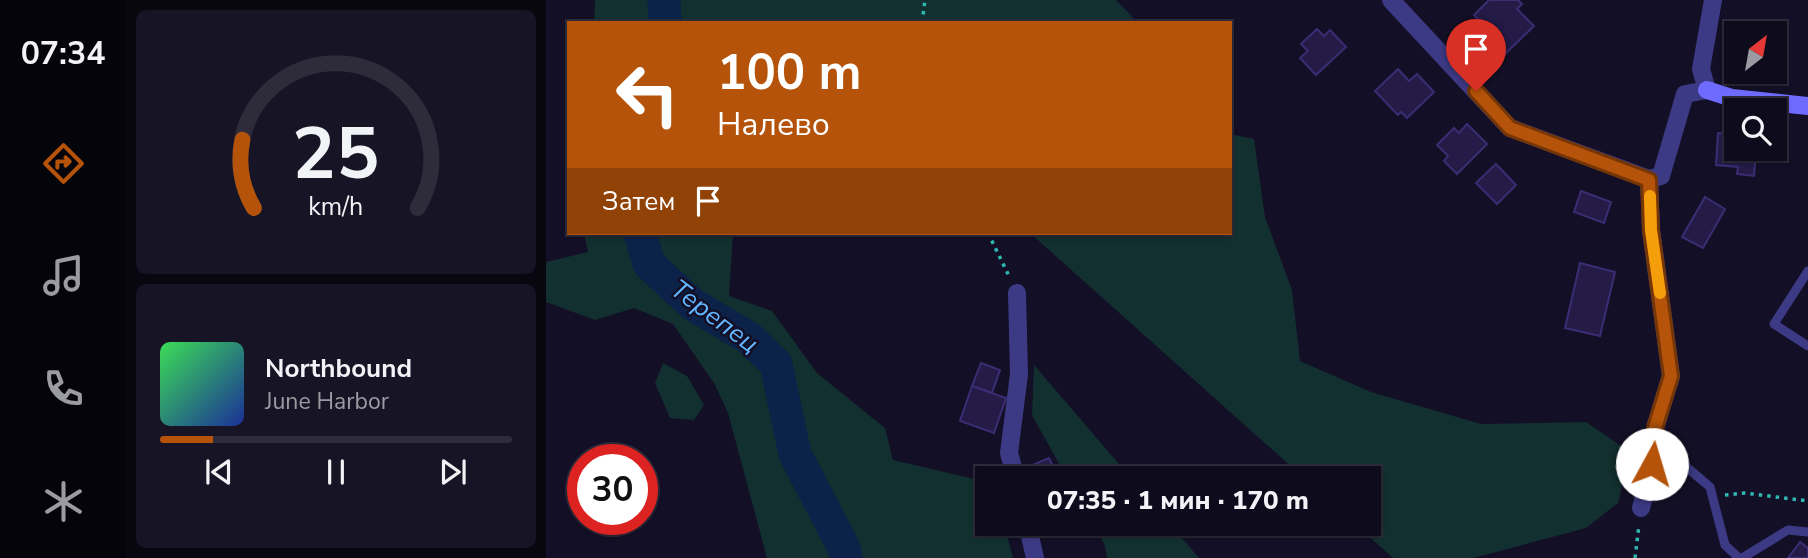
<!DOCTYPE html>
<html lang="ru">
<meta charset="utf-8">
<style>
:root{--surface:#0e0b1c;--page:#171425;--text:#f1f3f6;--muted:#9b9ba3;--line:#2e2b3b;--accent:#b45309}
body{margin:0;font-family:"Nunito Sans",sans-serif;background:var(--page);color:var(--text);height:100vh;display:flex;flex-direction:column;font-size:26px;white-space:nowrap}
*{box-sizing:border-box;margin:0}
p{font-size:23px;color:var(--muted)}
.icon{flex:none;width:38px;height:38px;fill:none;stroke:currentColor;stroke-width:2;stroke-linecap:round;stroke-linejoin:round}
.map{position:relative;flex:1;overflow:hidden}
.details{display:flex;flex-direction:column;gap:10px;padding:10px;background:#08060f;width:420px}
.details>*{flex:none}
.hud{position:absolute;left:21px;top:21px;width:665px;height:214px;border-radius:0px;box-shadow:0 2px 5px #0004,0 0 0 2px var(--line);background:#b45309;color:#fff;overflow:hidden}
.needle{width:46px;rotate:31deg}
.buttons{position:absolute;left:1178px;top:21px;display:grid;gap:14px}
.buttons a{display:grid;place-items:center;width:63px;height:63px;border-radius:0px;background:var(--surface);box-shadow:0 2px 5px #0004,0 0 0 2px var(--line);font-size:35px}
.speed{position:absolute;left:21px;top:444px;display:flex;gap:14px;font-size:35px;font-weight:700;text-align:center}
.speed>*{display:grid;place-content:center;width:91px;height:91px;border-radius:50%;background:var(--surface);box-shadow:0 2px 5px #0004,0 0 0 2px var(--line);line-height:1}
.speed .limit{border:10px solid #d22;background:#fff;color:#111}
.pin{position:absolute;display:grid;place-items:center;width:60px;height:60px;color:#fff;margin:-72px -30px;border-radius:50% 50% 50% 0;rotate:-45deg;box-shadow:0 0 7px #0007}
.pin .icon{rotate:45deg}
.me{position:absolute;width:77px;margin:-38px;rotate:6deg;stroke-linejoin:round;filter:drop-shadow(0 0 5px #0008)}
.turn{display:flex;align-items:center;gap:24px;height:147px;padding:0 35px;font-size:32px}
.turn .icon{width:91px;height:91px;stroke-width:2.5}
.turn b{display:block;font-size:49px;line-height:60px}
.then{display:flex;align-items:center;height:66px;padding:0 35px;background:#0003;gap:14px;font-size:26px}
.details .widget{flex:1;display:flex;flex-direction:column;justify-content:center;gap:10px;min-width:0;padding:0 24px;border-radius:10px;background:var(--page)}
.details .dial{align-items:center;gap:0}
.dial svg{height:182px;overflow:visible;fill:none;stroke:var(--line);stroke-width:7;stroke-linecap:round;text-anchor:middle}
.dial text{fill:var(--text);stroke:none}
.song{display:flex;align-items:center;gap:21px}
.cover{width:84px;height:84px;border-radius:10px;background:linear-gradient(135deg,hsl(130 70% 55%),hsl(230 70% 35%))}
.played{height:7px;border-radius:4px;background:linear-gradient(90deg,var(--accent) 15%,var(--line) 15%)}
.keys{display:flex;justify-content:space-around;direction:ltr}
.trip{position:absolute;left:429px;top:466px;width:406px;height:70px;border-radius:0px;background:var(--surface);box-shadow:0 2px 5px #0004,0 0 0 2px var(--line);font-weight:800;line-height:70px;text-align:center}
main{display:flex;flex:1;min-height:0}
.tabs{display:flex;flex-direction:column;width:126px;justify-content:space-around;align-items:center;background:#06040b;color:var(--muted)}
.tabs .icon{width:49px;height:49px}
.tabs .selected{color:var(--accent)}
.tabs b{font-size:32px;color:var(--text)}
.map>svg:first-child{display:block}
.green{fill:#12302f}
.lines{fill:none;stroke-linecap:round;stroke-linejoin:round}
.river{stroke:#0c2248;stroke-width:33}
.building{fill:#241b47;stroke:#3b2d73;stroke-width:2}
.path{stroke:#2fb8b0;stroke-width:3.5;stroke-dasharray:3.5 5;stroke-linecap:butt}
.lane{stroke:#3d3a85;stroke-width:9}
.street{stroke:#3d3a85;stroke-width:18}
.secondary{stroke:#6f6bff;stroke-width:18}
.route-casing{stroke:#753606;stroke-width:18}
.route{stroke:#b45309;stroke-width:12}
.slow{stroke:#f59e0b;stroke-width:12}
.labels{text-anchor:middle;stroke-width:5;stroke-linejoin:round;paint-order:stroke}
.water-label{font-size:26px;font-style:italic;fill:#62b6ff;stroke:#130f26}
</style>
<main>
<nav class="tabs">
<b>07:34</b>
<svg class="icon selected" aria-label="directions" viewBox="0 0 24 24"><path d="M12 3l9 9-9 9-9-9zM9 14v-3h6M13 9l2 2-2 2"/></svg>
<svg class="icon" aria-label="music" viewBox="0 0 24 24"><path d="M9 18V5l10-2v13"/><circle cx="6" cy="18" r="3"/><circle cx="16" cy="16" r="3"/></svg>
<svg class="icon" aria-label="phone" viewBox="0 0 24 24"><path d="M5 4h4l2 5-3 2q2 4 5 5l2-3 5 2v4C11 20 4 13 5 4z"/></svg>
<svg class="icon" aria-label="climate" viewBox="0 0 24 24"><path d="M12 3v18M4 7l16 10M4 17L20 7"/></svg>
</nav>
<section class="details">
<div class="widget dial"><svg viewBox="0 0 100 80">
<path d="M14 69A42 42 0 1 1 86 69"/>
<path d="M14 69A42 42 0 0 1 9 39" stroke="#b45309"/>
<text x="50" y="56" font-size="32" font-weight="700">25</text>
<text x="50" y="72" font-size="11">km/h</text>
</svg></div>
<div class="widget">
<div class="song"><i class="cover"></i><div><b>Northbound</b><p>June Harbor</p></div></div>
<div class="played"></div>
<div class="keys"><svg class="icon" aria-label="previous" viewBox="0 0 24 24"><path d="M18 5L8 12l10 7zM5 5v14"/></svg><svg class="icon" aria-label="pause" viewBox="0 0 24 24"><path d="M8 5v14M16 5v14"/></svg><svg class="icon" aria-label="next" viewBox="0 0 24 24"><path d="M6 5l10 7-10 7zM19 5v14"/></svg></div>
</div>
</section>
<div class="map">
<svg width="1262" height="558" viewBox="0 0 1262 558">
<rect width="100%" height="100%" fill="#130f26"/>
<g class="green">
<polygon points="49,0 570,0 592,23 48,23"/>
<polygon points="684,134 708,139 719,217 746,290 754,361 825,392 935,424 1040,422 1084,452 1072,503 1040,528 928,558 847,558 808,523 822,523 822,478 758,478 484,233 684,233"/>
<polygon points="38,233 187,233 183,296 226,311 271,373 339,428 347,460 441,482 441,523 458,523 467,558 221,558 182,413 168,383 127,324 88,308 49,320 0,302 0,262 42,252"/>
<polygon points="117,363 141,376 158,405 148,420 124,418 109,383"/>
<polygon points="488,365 585,478 521,478 486,415"/>
<polygon points="547,523 623,523 653,558 561,558 559,546"/>
</g>
<g class="lines">
<g class="river">
<polyline points="118,0 119,23"/>
<polyline points="94,233 103,264 146,304 203,338 230,364 249,454 298,548 300,558"/>
</g>
</g>
<g class="building">
<polygon points="943,0 972,0 976,4 971,9 988,26 958,55 940,37 945,32 928,15"/>
<polygon points="771,29 778,36 784,30 800,47 770,75 754,58 762,51 755,44"/>
<polygon points="852,69 863,81 871,74 888,92 861,118 855,112 852,115 829,91"/>
<polygon points="921,124 941,144 911,174 898,161 902,156 891,145 908,128 913,133"/>
<polygon points="1186,131 1190,131 1190,149 1210,149 1208,176 1191,174 1192,167 1170,165 1172,133 1186,134"/>
<polygon points="950,164 970,185 951,204 930,183"/>
<polygon points="1035,191 1065,202 1058,223 1028,212"/>
<polygon points="1159,197 1179,209 1157,248 1136,237"/>
<polygon points="1034,263 1069,272 1054,336 1019,328"/>
<polygon points="435,363 454,370 446,393 426,386"/>
<polygon points="426,386 460,398 448,433 414,421"/>
<polygon points="503,458 512,478 481,478 477,469"/>
<polygon points="1254,542 1262,548 1262,558 1242,558"/>
</g>
<g class="lines">
<g class="path">
<polyline points="376,23 379,0"/>
<polyline points="442,233 464,278"/>
<polyline points="1179,495 1199,493 1262,501"/>
<polyline points="1089,558 1093,525"/>
</g>
<g class="lane">
<polyline points="1262,271 1228,324 1262,346"/>
<polyline points="1112,443 1164,487 1179,545 1193,558"/>
<polyline points="1196,558 1242,530 1262,532"/>
</g>
<g class="street">
<polyline points="845,0 964,128 1103,179"/>
<polyline points="470,478 463,453 473,374 471,293"/>
<polyline points="1095,508 1112,443 1109,428 1125,376 1105,230 1103,179 1115,176 1139,94 1161,90 1155,69 1167,0"/>
<polyline points="481,523 489,558"/>
</g>
<polyline class="secondary" points="1161,90 1186,98 1262,106"/>
</g>
<g class="lines">
<g class="route-casing">
<polyline id="route" points="930,91 964,128 1103,180 1105,230 1125,376 1109,428 1112,443 1106,464"/>
</g>
<use href="#route" class="route"/>
<polyline class="slow" points="1104,196 1105,230 1114,293"/>
</g>
<g class="labels">
<g class="water-label">
<text transform="translate(169 316) rotate(37)" y="9">Терепец</text>
</g>
</g>
</svg>
<div class="buttons">
<a><svg class="needle" viewBox="-14 -14 28 28"><path d="M0-13l5 13h-10z" fill="#e53935"/><path d="M0 13l5-13h-10z" fill="#9b9ba3"/></svg></a>
<a><svg class="icon" aria-label="search" viewBox="0 0 24 24"><circle cx="10" cy="10" r="6"/><path d="M15 15l6 6"/></svg></a>
</div>
<div class="speed"><div class="limit">30</div></div>
<div class="pin" style="left:930px;top:91px;background:#d93025"><svg class="icon" aria-label="arrive" viewBox="0 0 24 24"><path d="M6 21V4h12l-3 4 3 4H6"/></svg></div>
<svg class="me" style="left:1106px;top:464px" viewBox="-20 -20 40 40"><circle r="19" fill="#fff"/><path d="M0-13L10 11 0 6-10 11z" fill="#b45309"/></svg>
<div class="trip">07:35 · 1 мин · 170 m</div>
<div class="hud">
<div class="turn"><svg class="icon" aria-label="left" viewBox="0 0 24 24"><path d="M17 20v-9H6M10 6l-5 5 5 5"/></svg><div><b>100 m</b>Налево</div></div>
<div class="then">Затем<svg class="icon" aria-label="arrive" viewBox="0 0 24 24"><path d="M6 21V4h12l-3 4 3 4H6"/></svg></div>
</div>
</div>
</main>
